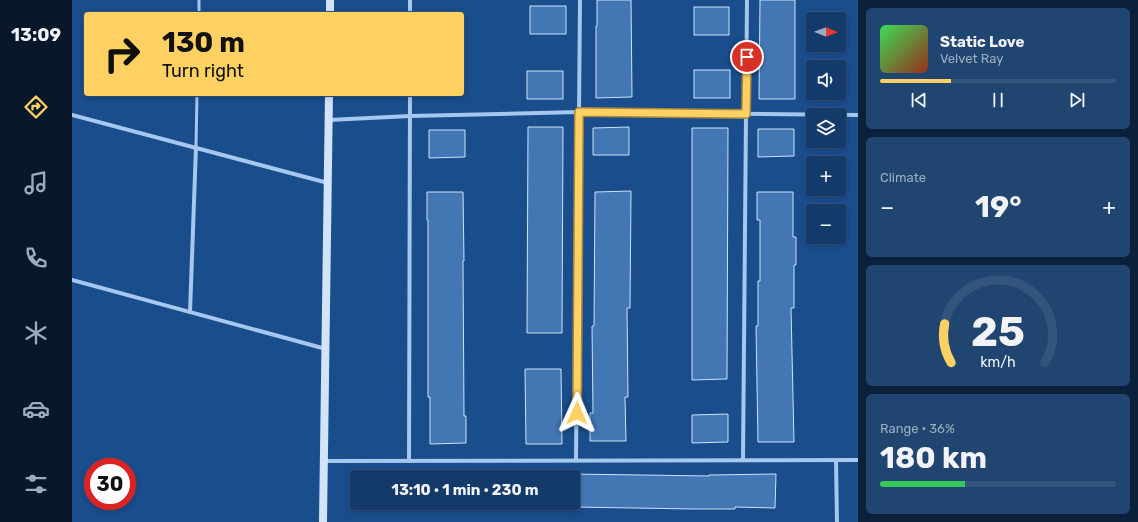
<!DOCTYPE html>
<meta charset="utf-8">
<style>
:root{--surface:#143a69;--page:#214571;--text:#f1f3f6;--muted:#9dadc0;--line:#33547d;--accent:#ffd062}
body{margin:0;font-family:Rubik,sans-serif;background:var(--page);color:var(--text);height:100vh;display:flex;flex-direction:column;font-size:15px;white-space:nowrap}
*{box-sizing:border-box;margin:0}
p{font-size:13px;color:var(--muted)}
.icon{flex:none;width:22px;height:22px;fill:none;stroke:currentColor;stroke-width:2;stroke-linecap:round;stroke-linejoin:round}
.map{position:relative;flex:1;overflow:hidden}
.sheet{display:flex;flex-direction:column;gap:8px;padding:8px;background:#0b203a;width:280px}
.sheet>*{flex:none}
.top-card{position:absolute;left:12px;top:12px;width:380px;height:84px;border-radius:4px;box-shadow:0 2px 6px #0003,0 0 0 1px var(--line);background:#ffd062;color:#111;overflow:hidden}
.needle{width:26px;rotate:91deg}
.tools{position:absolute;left:734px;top:12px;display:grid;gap:8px}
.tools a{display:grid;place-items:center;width:40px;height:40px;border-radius:4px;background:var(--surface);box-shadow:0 2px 6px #0003,0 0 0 1px var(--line);font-size:20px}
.speed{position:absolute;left:12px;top:458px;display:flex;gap:8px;font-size:20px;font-weight:700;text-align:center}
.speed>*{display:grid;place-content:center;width:52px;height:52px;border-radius:50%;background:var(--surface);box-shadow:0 2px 6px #0003,0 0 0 1px var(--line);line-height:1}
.speed .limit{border:6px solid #d22;background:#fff;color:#111}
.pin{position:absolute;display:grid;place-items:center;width:34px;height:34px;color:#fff;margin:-17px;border:2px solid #fff;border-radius:50%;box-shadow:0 1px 4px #0007}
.me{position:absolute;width:44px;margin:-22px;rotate:1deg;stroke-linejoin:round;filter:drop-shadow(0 0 3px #0008)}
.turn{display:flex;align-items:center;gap:14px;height:84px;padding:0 12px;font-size:18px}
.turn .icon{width:52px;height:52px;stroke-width:2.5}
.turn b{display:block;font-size:28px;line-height:34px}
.big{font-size:30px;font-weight:700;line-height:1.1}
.sheet .card{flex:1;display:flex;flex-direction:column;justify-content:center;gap:6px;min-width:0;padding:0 14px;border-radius:6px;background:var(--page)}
.sheet .dial{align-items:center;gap:0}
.dial svg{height:104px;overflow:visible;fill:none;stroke:var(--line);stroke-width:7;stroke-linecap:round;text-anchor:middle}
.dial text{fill:var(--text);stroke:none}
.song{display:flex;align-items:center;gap:12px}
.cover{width:48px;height:48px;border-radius:6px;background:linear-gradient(135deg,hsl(130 70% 55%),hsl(10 70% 35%))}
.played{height:4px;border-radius:2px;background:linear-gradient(90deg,var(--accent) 30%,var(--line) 30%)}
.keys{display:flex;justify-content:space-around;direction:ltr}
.heat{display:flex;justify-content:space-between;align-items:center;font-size:22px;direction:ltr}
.charge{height:6px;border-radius:3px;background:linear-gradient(90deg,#34c759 36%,var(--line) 0)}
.trip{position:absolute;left:278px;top:470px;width:230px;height:40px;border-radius:4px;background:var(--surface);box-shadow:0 2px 6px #0003,0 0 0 1px var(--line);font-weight:700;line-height:40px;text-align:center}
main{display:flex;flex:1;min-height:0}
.dock{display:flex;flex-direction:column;width:72px;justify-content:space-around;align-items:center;background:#08172a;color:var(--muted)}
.dock .icon{width:28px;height:28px}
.dock .selected{color:var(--accent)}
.dock b{font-size:18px;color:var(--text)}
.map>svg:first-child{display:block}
.building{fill:#4377b4;stroke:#cce1fa}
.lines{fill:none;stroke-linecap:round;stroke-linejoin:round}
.service{stroke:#a6c7ee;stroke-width:3}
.minor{stroke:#a6c7ee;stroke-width:4}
.secondary{stroke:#d3e4fa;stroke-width:8}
.route-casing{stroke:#a68740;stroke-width:10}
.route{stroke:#ffd062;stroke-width:7}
</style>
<main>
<nav class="dock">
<b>13:09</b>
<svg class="icon selected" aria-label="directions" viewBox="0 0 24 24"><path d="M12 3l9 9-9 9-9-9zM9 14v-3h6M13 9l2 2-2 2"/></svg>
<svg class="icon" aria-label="music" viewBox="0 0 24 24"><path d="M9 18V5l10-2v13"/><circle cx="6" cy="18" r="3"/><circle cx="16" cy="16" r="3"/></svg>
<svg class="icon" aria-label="phone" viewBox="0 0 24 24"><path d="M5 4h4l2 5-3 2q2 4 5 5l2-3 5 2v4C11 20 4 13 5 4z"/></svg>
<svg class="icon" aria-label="climate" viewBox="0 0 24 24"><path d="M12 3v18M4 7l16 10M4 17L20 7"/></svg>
<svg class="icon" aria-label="car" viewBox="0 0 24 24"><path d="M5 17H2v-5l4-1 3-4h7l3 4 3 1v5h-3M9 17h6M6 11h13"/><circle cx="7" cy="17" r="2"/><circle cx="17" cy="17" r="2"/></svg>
<svg class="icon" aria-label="filters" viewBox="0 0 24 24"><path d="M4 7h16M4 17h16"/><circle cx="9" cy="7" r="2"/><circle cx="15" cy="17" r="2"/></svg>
</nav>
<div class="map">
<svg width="786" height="522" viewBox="0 0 786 522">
<rect width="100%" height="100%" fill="#1a4d8c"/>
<g class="building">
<polygon points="525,0 559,0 560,97 524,98 524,26 525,26"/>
<polygon points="688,0 723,0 723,99 687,99"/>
<rect x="458" y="6" width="36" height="28"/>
<rect x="622" y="7" width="35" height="28"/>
<rect x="622" y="70" width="36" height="28"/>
<rect x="455" y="71" width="36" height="28"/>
<polygon points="456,127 491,127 490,333 455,333"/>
<polygon points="557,127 557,155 521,155 521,128"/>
<polygon points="620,128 656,128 655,379 620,380"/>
<polygon points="686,129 722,129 722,156 686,157"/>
<polygon points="357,130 393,130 393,157 357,158"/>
<polygon points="559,191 558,308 555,308 556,397 553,397 554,441 518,441 518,413 521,413 520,326 522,326 523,192"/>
<polygon points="355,192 391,192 392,261 391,261 392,416 394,416 394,443 358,444 358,397 356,397 356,220 355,220"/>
<polygon points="685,192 721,192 721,237 724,237 724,265 722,265 722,308 719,308 722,442 686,442 684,326 686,326 686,281 688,281 688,220 685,220"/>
<polygon points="453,369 489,369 490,444 454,444"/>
<polygon points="656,414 656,442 620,443 620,415"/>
<polygon points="501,474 637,476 637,475 704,474 703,508 663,507 663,509 622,509 501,507"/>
</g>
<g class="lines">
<g class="service">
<polyline points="127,14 127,0"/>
<polyline points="124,147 125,94"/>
</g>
<g class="minor">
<polyline points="338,14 338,0"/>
<polyline points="0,115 256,183"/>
<polyline points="257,120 338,116 507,112 786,115"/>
<polyline points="0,280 254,349"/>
<polyline points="118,312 124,147"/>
<polyline points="504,460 508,0"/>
<polyline points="671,460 675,0"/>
<polyline points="764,460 765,522"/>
<polyline points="252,461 786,460"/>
<polyline points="337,461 338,94"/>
</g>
<g class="secondary">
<polyline points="258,14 258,0"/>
<polyline points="251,522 257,94"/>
</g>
</g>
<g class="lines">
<g class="route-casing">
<polyline id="route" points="505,413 507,112 674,114 675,57"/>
</g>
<use href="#route" class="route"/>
</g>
</svg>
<div class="tools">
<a><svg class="needle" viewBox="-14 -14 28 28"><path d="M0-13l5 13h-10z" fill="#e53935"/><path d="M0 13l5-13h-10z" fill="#9dadc0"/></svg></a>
<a><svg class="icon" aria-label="sound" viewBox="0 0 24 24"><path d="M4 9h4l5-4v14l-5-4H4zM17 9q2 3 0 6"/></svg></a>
<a><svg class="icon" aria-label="layers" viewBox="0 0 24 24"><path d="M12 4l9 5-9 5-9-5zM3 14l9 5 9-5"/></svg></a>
<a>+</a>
<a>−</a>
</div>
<div class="speed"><div class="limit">30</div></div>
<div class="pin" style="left:675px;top:57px;background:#d93025"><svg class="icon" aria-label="arrive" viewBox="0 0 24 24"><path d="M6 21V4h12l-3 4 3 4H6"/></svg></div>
<svg class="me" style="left:505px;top:413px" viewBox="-20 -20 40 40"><path d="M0-17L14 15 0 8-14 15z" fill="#ffd062" stroke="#fff" stroke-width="4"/></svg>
<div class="trip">13:10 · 1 min · 230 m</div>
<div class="top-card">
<div class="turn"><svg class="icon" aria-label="right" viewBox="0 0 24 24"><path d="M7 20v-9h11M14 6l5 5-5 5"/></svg><div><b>130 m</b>Turn right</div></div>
</div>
</div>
<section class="sheet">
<div class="card">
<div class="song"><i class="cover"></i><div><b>Static Love</b><p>Velvet Ray</p></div></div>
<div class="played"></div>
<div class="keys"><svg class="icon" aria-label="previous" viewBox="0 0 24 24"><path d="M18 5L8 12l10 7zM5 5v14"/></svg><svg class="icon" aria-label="pause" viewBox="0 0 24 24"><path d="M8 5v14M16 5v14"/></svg><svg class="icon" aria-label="next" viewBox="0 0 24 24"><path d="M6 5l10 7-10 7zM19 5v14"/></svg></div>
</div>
<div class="card"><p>Climate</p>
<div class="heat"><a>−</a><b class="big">19°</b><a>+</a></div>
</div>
<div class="card dial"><svg viewBox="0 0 100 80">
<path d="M14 69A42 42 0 1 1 86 69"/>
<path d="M14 69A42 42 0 0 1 9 39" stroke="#ffd062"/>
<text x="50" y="56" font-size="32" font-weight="700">25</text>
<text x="50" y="72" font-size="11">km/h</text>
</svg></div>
<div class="card"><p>Range · 36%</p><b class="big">180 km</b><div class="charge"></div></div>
</section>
</main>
